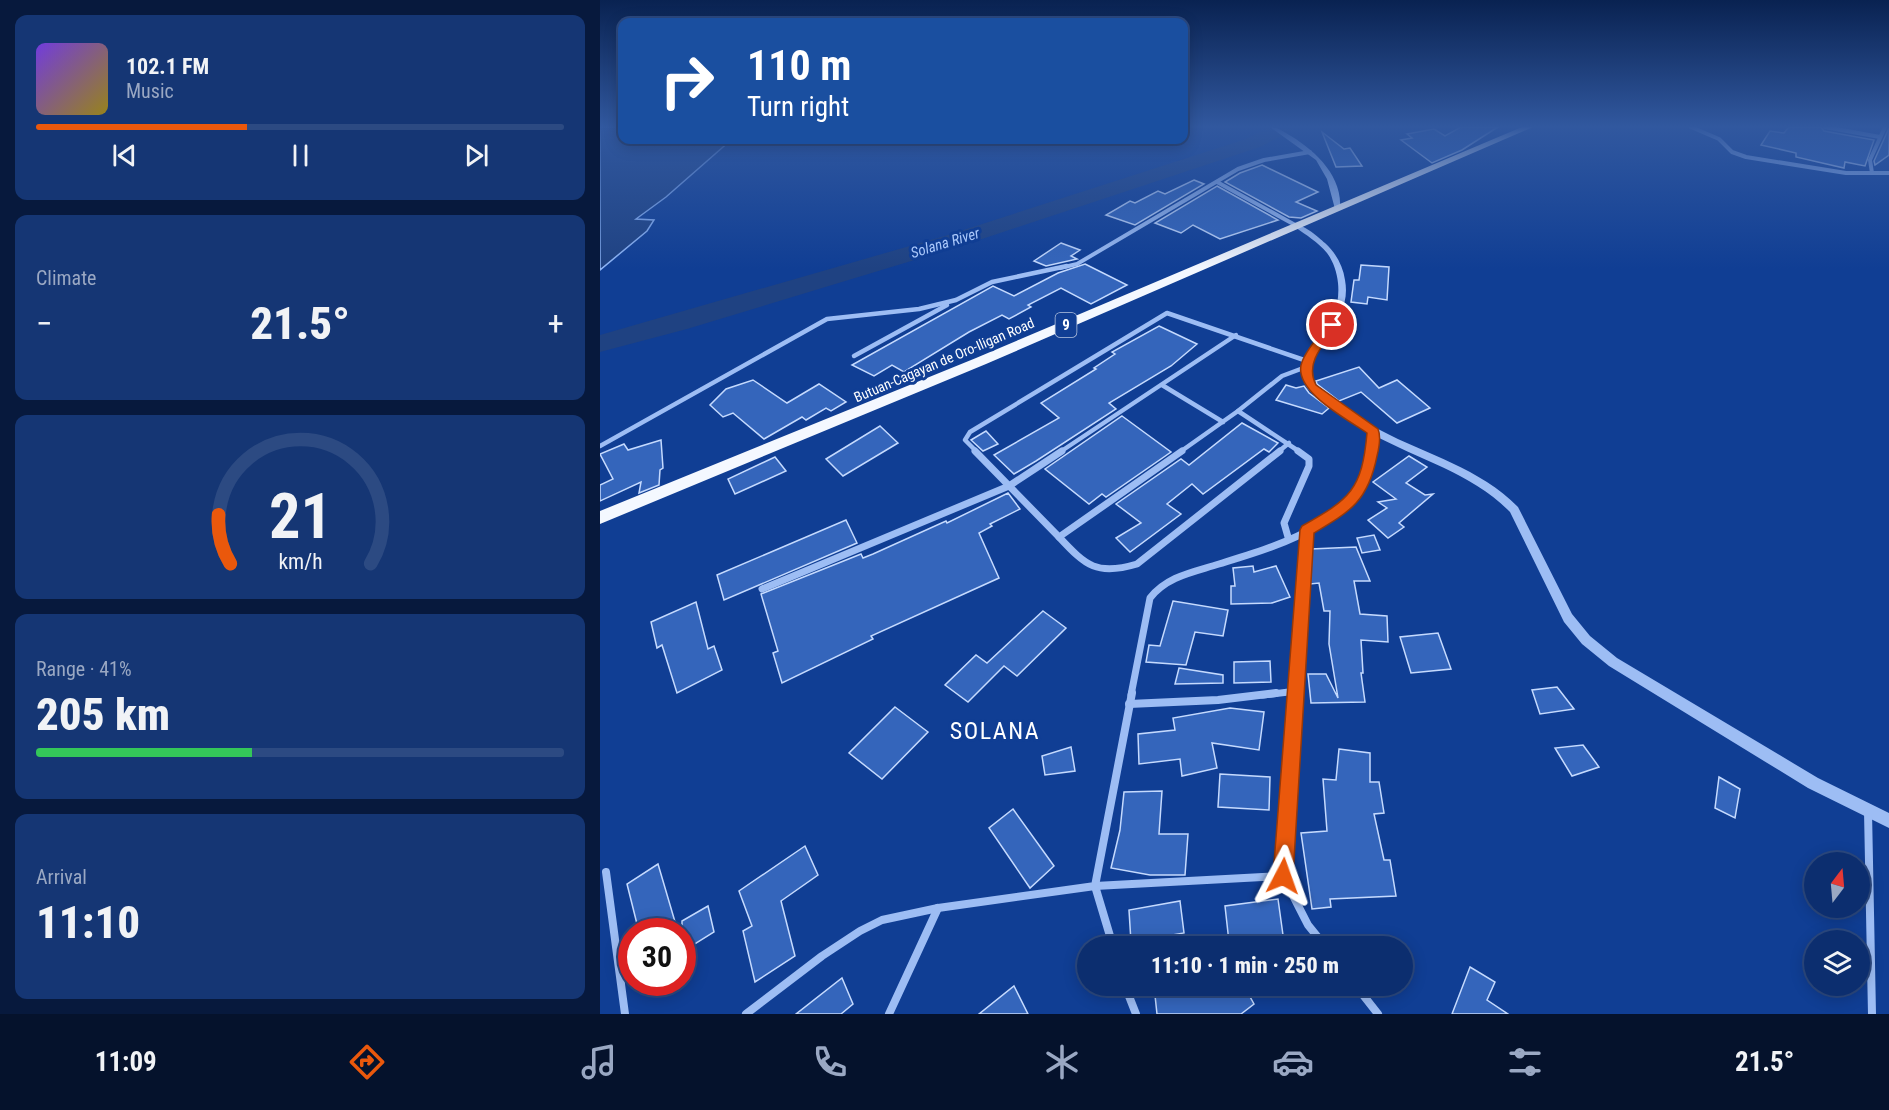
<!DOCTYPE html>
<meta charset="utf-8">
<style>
:root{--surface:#0c2e6f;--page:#153674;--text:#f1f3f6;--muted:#9aa8c3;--line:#2c4a82;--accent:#ea580c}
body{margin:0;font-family:"Roboto Condensed",sans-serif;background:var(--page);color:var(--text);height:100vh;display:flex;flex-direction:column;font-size:22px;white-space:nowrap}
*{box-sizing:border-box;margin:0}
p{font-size:20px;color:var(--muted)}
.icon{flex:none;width:33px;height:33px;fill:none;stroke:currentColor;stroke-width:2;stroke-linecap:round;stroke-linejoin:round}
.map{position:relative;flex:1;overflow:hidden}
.details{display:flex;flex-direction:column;gap:15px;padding:15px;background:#07193d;width:600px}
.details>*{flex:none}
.top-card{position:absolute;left:18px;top:18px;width:570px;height:126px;border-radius:12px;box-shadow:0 3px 15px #0003,0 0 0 2px var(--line);background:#1a4fa0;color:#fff;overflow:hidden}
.needle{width:39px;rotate:16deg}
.controls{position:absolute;left:1204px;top:852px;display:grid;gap:12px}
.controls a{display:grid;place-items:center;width:66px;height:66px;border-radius:50%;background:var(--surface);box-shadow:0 3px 15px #0003,0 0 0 2px var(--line);font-size:30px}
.speed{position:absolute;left:18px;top:918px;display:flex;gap:12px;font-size:30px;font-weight:700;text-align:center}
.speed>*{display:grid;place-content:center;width:78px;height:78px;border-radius:50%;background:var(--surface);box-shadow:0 3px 15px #0003,0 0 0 2px var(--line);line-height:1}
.speed .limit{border:9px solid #d22;background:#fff;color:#111}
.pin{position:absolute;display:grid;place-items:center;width:51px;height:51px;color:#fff;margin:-26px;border:3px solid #fff;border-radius:50%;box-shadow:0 2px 6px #0007}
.me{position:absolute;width:66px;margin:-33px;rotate:4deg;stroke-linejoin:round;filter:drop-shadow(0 0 4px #0008)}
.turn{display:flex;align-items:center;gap:21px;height:126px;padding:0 30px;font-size:27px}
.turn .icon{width:78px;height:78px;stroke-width:2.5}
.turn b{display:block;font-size:42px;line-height:51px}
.big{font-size:45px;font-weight:800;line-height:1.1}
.details .card{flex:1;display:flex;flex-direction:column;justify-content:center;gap:9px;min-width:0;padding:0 21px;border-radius:12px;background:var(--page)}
.details .dial{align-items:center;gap:0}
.dial svg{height:156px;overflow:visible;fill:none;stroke:var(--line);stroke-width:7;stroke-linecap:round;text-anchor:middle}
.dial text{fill:var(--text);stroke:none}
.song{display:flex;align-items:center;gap:18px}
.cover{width:72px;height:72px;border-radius:9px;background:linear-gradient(135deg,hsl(260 70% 55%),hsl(50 70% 35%))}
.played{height:6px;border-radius:3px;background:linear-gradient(90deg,var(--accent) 40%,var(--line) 40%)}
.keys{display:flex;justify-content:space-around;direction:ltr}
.heat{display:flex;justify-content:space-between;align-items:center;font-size:33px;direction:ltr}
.charge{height:9px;border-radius:4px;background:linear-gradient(90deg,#34c759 41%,var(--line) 0)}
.trip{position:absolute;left:477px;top:936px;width:336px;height:60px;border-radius:30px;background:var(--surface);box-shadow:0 3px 15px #0003,0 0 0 2px var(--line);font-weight:800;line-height:60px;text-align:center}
.dock{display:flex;height:96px;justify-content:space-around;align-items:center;background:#05122c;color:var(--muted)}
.dock .icon{width:42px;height:42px}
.dock .selected{color:var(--accent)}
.dock b{font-size:27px;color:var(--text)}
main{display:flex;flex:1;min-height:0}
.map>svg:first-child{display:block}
.water{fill:#1f4282;stroke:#8fb6f7;stroke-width:1.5}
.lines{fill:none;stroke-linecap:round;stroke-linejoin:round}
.river{fill:#1f4282;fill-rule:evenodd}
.building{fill:#3465bb;stroke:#c5dafe;stroke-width:1.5}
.minor-far3{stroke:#9dbdf4;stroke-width:4}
.minor-far2{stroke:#9dbdf4;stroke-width:4.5}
.minor-far1{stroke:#9dbdf4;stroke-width:7}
.minor{stroke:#9dbdf4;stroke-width:8}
.tertiary{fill:#9dbdf4;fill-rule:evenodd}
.trunk{fill:#f4f8ff;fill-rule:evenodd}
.route{fill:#ea580c;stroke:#983908;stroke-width:1.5}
.labels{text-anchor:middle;stroke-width:6;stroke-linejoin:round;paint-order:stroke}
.far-street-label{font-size:14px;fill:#fff;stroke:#103e94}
.far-water-label{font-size:15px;font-style:italic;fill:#a9c7fa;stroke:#103e94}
.shield{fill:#103e94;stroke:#b7c5df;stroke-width:1.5}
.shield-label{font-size:15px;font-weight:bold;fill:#fff}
.near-quarter-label{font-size:24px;letter-spacing:1.5px;fill:#fff;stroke:#103e94}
</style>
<main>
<section class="details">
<div class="card">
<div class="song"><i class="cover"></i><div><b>102.1 FM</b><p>Music</p></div></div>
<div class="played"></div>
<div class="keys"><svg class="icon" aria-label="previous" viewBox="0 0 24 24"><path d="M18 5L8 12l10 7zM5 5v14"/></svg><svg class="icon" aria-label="pause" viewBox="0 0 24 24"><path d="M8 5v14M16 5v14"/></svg><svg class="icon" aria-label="next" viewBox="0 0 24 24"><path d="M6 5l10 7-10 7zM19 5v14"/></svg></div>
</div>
<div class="card"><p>Climate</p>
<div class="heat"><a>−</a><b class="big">21.5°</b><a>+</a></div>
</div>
<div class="card dial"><svg viewBox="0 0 100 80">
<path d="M14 69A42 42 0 1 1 86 69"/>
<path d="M14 69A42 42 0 0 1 8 44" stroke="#ea580c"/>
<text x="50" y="56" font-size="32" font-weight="700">21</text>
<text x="50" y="72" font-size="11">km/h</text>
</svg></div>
<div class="card"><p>Range · 41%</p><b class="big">205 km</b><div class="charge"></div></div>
<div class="card"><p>Arrival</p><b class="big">11:10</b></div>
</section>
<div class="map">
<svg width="1289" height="1014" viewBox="0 0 1289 1014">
<rect width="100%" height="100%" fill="#103e94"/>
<polygon class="water" points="0,127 22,127 22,140 131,140 66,197 36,219 54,220 47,231 0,270"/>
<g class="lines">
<polygon class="river" points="670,127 693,127 691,131 660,147 364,245 87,329 0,352 0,335 348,235 646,139"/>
</g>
<g class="building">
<polygon points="861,127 898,127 862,150 832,163 801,140 812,138 807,134 834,129 845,136"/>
<polygon points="1189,127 1221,127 1224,131 1274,140 1265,166 1245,162 1244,168 1196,157 1196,153 1161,145 1170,131 1184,133"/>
<polygon points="1289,128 1289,155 1275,165 1274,161"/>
<polygon points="722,132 744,149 750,148 762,166 736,167"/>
<polygon points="662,165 718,192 696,202 717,211 701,218 689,217 625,182 640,173"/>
<polygon points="594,180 604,184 535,225 506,215 530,201 535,203 558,191 565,194"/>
<polygon points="617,186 678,220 620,239 593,225 581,233 555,223"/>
<polygon points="461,243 480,250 471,256 477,259 446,266 434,261"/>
<polygon points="485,264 527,285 491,304 461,288 428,305 431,307 409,319 402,315 369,332 304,372 292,365 274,376 252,365 393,286 414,296 458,273"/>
<polygon points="761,265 789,267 787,300 768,297 767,304 751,302 754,280 759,280"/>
<polygon points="559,326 597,344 571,366 509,403 516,409 436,461 414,474 394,455 459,418 441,403 496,369 494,368 515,354 512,352"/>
<polygon points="759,367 779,388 797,380 830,408 797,423 761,392 739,401 717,384 716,381"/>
<polygon points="153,380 187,403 219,384 246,402 231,411 226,408 206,420 202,417 164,439 133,413 123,417 110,405 126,389"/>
<polygon points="686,385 696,388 704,386 709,393 729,408 722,414 676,400"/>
<polygon points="522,416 571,452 506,497 502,494 489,504 445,469"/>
<polygon points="642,423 678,443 669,452 664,449 603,494 592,484 567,504 581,514 530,552 516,538 541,523 516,504 581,459 589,465"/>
<polygon points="280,426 298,443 243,476 226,459"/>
<polygon points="386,431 398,444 383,451 371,440"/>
<polygon points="61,440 63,468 60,470 59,485 39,493 41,482 0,501 0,485 13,479 0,454 24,444 28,450"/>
<polygon points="809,456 827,467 806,483 825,495 833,494 799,523 804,527 788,538 768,520 787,508 778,502 796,499 773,482"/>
<polygon points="175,457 186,471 135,494 128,479"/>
<polygon points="408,493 420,509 390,524 392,526 379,533 399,578 271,636 273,639 182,683 173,653 178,651 161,594 261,554 263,558 273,554 346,521 347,523"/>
<polygon points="246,520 257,543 124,600 117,575"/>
<polygon points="774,535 780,550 762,553 757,538"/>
<polygon points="756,547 770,581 754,581 760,614 787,616 788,642 761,640 763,673 761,673 765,702 711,703 708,674 726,674 738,698 729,644 730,611 724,611 719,583 710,584 711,549"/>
<polygon points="653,566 654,572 676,566 690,597 672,603 631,604 631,586 635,586 633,568"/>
<polygon points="573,601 628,610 623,636 595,632 586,665 546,662 549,645 560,646"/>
<polygon points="96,602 108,649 114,646 122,670 77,693 62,645 57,648 51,622"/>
<polygon points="443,611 466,628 417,676 404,666 368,702 345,685 376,655 387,663"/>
<polygon points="838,633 851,669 811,673 800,637"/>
<polygon points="670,661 671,682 634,683 634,662"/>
<polygon points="579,668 623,675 623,683 575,684"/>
<polygon points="957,687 974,709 940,714 932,690"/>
<polygon points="295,707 328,732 282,779 249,753"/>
<polygon points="630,708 664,712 659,750 612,743 617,768 582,776 580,759 539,764 538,734 575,730 573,718"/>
<polygon points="983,745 999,767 972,776 955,748"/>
<polygon points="471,747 475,771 445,775 442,756"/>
<polygon points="739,749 770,753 770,782 779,782 784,813 774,814 784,860 790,860 796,896 730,899 731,907 712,909 701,833 727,831 723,779 736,780"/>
<polygon points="620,774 670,777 669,810 618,807"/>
<polygon points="1119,777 1140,789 1135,818 1115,808"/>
<polygon points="562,791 559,834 588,834 585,875 550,875 511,868 520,830 524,792"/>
<polygon points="413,809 454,866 430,888 389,828"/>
<polygon points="205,846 218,875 181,901 195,956 155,982 143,931 152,926 139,891"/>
<polygon points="58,864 78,932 39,932 27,884"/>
<polygon points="678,899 683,935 629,942 625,906"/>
<polygon points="580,901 584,933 531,942 529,910"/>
<polygon points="108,906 114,932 82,952 82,921"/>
<polygon points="870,967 895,982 887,1000 908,1014 852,1014"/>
<polygon points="242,978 253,1004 241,1014 196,1014"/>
<polygon points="414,986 428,1014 379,1014"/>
<polygon points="554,986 644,986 654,1004 641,1014 557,1014"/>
</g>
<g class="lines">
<g class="minor-far3">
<polyline points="1091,127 1119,139 1132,152 1146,157 1246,173 1289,173"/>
<polyline points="1225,127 1280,137"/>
<polyline points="1272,173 1270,160 1285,127"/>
<polyline points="617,182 697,226"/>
<polyline points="460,268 477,264 638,169 664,160 710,152"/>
</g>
<g class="minor-far2">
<polyline points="254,356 347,305"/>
<polyline points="562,385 623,422"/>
<polyline points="638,411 700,452"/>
<polyline points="0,446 227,319 319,309 356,300 392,282 467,266"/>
<polyline points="377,452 365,440 370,432 567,313 707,361"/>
<polyline points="460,452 636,335"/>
<polyline points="580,452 638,411 682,376 706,367"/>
<polyline points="678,452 689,443"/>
<polyline points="772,452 774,432"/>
</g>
<g class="minor-far1">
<polyline points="375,451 459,537 582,451"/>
<path d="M459,537C486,566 497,576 537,564L680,451"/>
<polyline points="688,537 684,523 709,466 709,459 698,451"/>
<polyline points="162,589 409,486 462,451"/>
<path d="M531,695L550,598C567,576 594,572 619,564C677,546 765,522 772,451"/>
<polyline points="663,695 697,691"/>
<polyline points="696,695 707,530"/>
</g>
<g class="minor">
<polyline points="696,693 683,876 708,925 725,946"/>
<polyline points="529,704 618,700 676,693"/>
<polyline points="1268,811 1272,1014"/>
<polyline points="6,872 25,1014"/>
<polyline points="513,946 495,886 683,876"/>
<polyline points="525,986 536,1014"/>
<polyline points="756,986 778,1014"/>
<polyline points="146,1014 222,956 260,931 282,920 338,908 495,886 532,693"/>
<polyline points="289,1014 338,908"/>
</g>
<g class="tertiary">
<path d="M670,127C678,127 684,132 691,136C717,152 743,177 740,210L735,209L727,179L716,160Z"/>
<path d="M695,225C704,224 718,237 725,243C736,253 743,266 745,280C754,328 697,347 715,385C736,401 757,418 780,430C827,455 880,468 918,507L972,614L990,636L1017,658L1218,778L1289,813V828L1208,788L1009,666L982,644L964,622L910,512C872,473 819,460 772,434C757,426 744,416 730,406C723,400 711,394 706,386C691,358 724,337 734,314C738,304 739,293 738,283C737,272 733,261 727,253C718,242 706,235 695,227Z"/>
</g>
<polygon class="trunk" points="922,127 933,127 386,364 0,524 0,511 376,358"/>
</g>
<linearGradient id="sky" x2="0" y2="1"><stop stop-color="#092251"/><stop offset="0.47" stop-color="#31589f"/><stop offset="1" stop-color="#31589f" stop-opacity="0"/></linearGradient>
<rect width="1289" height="269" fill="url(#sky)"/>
<path class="route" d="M732,322L738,325C725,343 704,362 716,385L778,429C781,436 779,448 777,456C768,501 751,511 714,533L693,876L690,883L683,886L676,883L673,876L700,530L702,526C750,499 762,490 767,433C747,419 691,390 702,362C707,348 720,335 729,323Z"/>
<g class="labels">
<g class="far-street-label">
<text transform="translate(344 360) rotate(-23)" y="5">Butuan-Cagayan de Oro-Iligan Road</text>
</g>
<g class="far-water-label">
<text transform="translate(345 243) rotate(-17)" y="5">Solana River</text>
</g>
<rect class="shield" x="455.5" y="313" width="21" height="24" rx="4.5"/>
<g class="shield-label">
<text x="466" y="330">9</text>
</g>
<g class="near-quarter-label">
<text x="395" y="739">SOLANA</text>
</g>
</g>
</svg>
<div class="controls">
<a><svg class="needle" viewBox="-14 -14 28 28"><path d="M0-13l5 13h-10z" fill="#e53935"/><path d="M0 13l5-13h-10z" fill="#9aa8c3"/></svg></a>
<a><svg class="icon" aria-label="layers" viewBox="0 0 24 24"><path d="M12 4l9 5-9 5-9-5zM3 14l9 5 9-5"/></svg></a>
</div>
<div class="speed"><div class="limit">30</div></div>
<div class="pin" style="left:732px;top:325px;background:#d93025"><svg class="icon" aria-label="arrive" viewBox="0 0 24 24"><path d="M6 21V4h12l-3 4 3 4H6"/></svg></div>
<svg class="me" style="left:683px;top:876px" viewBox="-20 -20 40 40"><path d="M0-17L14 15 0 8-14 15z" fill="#ea580c" stroke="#fff" stroke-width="4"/></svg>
<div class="trip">11:10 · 1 min · 250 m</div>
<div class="top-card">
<div class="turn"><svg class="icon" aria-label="right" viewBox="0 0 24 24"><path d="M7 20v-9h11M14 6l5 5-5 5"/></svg><div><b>110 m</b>Turn right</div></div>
</div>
</div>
</main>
<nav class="dock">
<b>11:09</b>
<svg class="icon selected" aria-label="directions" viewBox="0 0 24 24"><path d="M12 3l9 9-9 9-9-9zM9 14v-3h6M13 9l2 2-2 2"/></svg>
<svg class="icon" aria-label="music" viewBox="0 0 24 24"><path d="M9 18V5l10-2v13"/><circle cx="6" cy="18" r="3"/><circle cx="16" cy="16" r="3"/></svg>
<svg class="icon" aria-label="phone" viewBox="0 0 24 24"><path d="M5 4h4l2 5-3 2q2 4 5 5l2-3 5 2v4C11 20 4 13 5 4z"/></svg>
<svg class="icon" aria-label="climate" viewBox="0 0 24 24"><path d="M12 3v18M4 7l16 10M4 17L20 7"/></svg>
<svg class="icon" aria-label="car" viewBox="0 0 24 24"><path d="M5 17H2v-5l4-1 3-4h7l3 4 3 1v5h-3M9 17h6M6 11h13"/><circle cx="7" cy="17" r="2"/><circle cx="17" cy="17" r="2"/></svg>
<svg class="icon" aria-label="filters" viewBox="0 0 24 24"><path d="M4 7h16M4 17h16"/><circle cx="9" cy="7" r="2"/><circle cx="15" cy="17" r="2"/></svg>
<b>21.5°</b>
</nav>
